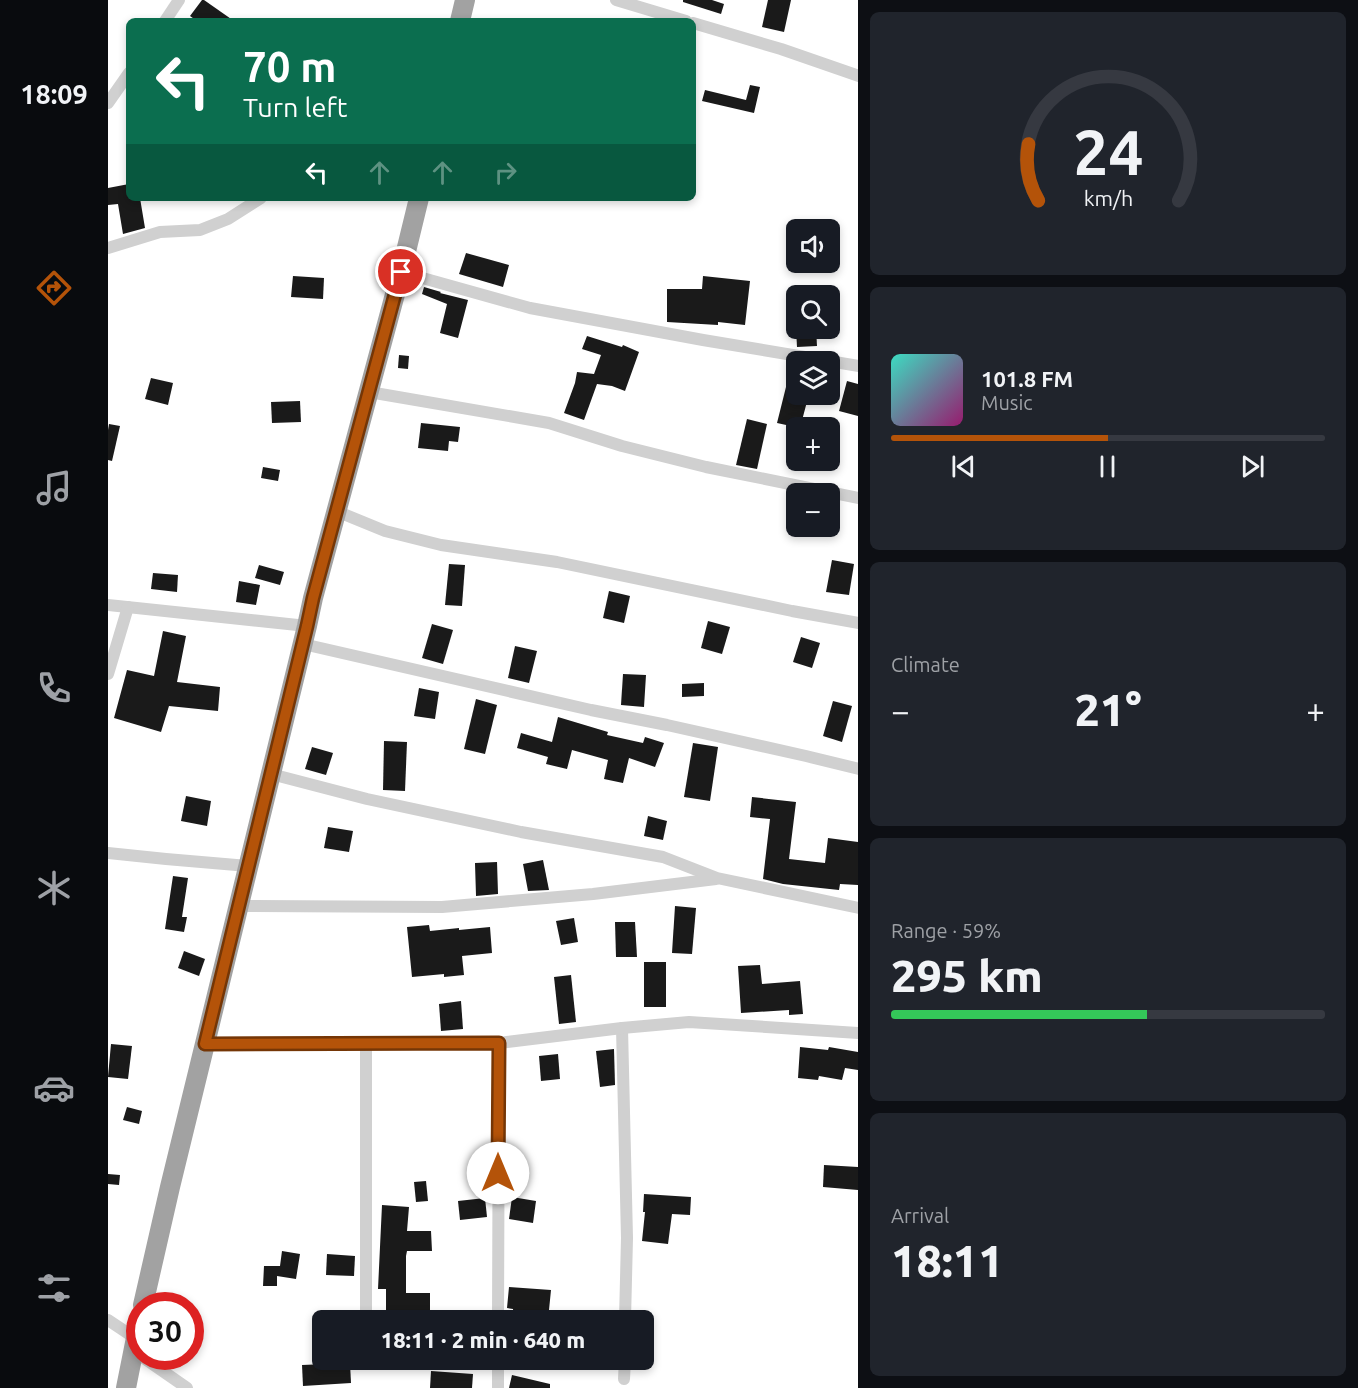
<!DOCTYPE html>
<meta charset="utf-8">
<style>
:root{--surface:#171b24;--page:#20242c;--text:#f1f3f6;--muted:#9ea1a6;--line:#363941;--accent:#b45309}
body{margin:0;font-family:Ubuntu,sans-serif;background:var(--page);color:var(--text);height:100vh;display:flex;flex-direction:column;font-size:22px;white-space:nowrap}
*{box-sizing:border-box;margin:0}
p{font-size:20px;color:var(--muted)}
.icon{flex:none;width:33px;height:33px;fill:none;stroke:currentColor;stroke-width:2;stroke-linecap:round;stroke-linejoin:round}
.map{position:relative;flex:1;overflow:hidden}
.details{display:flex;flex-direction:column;gap:12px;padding:12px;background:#0d0f14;width:500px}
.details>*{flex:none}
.hud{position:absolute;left:18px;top:18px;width:570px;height:183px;border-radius:9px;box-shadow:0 3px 9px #0003;background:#0b6e4f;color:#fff;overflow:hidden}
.fabs{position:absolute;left:678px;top:219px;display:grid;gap:12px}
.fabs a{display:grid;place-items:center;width:54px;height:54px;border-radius:9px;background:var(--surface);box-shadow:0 3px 9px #0003;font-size:30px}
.speed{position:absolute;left:18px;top:1292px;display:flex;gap:12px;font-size:30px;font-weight:700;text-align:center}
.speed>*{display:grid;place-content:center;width:78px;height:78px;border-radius:50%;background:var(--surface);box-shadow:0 3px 9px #0003;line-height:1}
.speed .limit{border:9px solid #d22;background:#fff;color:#111}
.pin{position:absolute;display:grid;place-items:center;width:51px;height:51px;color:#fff;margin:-26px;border:3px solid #fff;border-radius:50%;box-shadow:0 2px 6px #0007}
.me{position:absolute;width:66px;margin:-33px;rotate:0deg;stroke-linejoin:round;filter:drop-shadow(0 0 4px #0008)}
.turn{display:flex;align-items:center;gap:21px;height:126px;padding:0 18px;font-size:27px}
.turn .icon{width:78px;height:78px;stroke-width:2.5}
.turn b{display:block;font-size:42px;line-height:51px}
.lanes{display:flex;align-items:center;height:57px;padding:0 18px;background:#0003;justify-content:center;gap:30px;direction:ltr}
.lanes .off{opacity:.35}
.big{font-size:45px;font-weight:800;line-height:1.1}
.details .tile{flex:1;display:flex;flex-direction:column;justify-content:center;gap:9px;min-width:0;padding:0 21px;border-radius:9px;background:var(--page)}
.details .dial{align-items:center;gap:0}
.dial svg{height:156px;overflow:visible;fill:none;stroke:var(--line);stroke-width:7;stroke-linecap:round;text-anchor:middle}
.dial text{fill:var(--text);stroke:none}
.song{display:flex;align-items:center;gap:18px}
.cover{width:72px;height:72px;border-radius:9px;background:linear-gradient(135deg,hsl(170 70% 55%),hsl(320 70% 35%))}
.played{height:6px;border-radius:3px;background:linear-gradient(90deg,var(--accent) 50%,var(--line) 50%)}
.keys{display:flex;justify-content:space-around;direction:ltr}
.heat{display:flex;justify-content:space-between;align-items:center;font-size:33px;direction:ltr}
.charge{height:9px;border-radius:4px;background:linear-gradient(90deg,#34c759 59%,var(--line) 0)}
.trip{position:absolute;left:204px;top:1310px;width:342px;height:60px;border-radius:9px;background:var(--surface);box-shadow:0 3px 9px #0003;font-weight:800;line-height:60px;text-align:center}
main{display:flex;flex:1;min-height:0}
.menu{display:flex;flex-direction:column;width:108px;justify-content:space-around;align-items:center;background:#090b0e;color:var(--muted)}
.menu .icon{width:42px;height:42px}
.menu .selected{color:var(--accent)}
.menu b{font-size:27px;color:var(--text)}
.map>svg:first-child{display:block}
.building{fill:#1a1a1a}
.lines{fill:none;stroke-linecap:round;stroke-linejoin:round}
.minor{stroke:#d0d0d0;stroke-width:12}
.trunk{stroke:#a2a2a2;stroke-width:20}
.route-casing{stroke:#753606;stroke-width:15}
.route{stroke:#b45309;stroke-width:10}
</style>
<main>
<nav class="menu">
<b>18:09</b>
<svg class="icon selected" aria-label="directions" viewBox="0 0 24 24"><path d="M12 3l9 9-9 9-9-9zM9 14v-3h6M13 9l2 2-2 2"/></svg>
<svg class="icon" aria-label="music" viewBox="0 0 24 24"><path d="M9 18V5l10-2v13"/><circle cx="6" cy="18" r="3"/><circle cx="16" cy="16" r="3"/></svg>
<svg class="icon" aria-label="phone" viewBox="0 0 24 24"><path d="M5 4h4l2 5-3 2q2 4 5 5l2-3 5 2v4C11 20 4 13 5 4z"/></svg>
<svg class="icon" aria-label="climate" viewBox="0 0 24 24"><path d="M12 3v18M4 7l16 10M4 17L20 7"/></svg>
<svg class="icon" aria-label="car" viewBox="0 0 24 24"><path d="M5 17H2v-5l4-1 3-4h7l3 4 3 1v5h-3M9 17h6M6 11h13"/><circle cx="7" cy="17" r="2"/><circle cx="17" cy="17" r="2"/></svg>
<svg class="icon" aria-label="filters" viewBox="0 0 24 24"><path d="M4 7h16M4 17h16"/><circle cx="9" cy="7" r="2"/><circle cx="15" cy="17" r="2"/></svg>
</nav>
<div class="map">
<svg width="751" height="1388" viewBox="0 0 751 1388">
<rect width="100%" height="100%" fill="#fff"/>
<g class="building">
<polygon points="94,0 96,0 126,21 89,21 82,16"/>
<polygon points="575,0 604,0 616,4 613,14 575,2"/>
<polygon points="660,0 683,0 676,32 654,27"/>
<polygon points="642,85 652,87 646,113 594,101 597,90 638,100"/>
<polygon points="21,184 21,198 32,198 37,228 15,234 10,204 0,205 0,188"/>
<polygon points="358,253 401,265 395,287 351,274"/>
<polygon points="185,276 216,278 215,299 183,297"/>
<polygon points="595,276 642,281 637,325 610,322 610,325 559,322 559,289 594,289"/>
<polygon points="316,287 333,292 332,293 360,300 350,338 332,333 339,304 314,294"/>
<polygon points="688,328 708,328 709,346 689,347"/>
<polygon points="479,336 514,347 515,345 531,352 517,391 504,386 489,384 476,420 456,413 467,383 469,372 486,374 493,355 474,349"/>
<polygon points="291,355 301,356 300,369 290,368"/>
<polygon points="684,363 688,364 688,394 701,394 692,428 669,423"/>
<polygon points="43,378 65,383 60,405 37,399"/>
<polygon points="739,381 750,384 750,416 731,411"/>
<polygon points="192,401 193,422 164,423 163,402"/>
<polygon points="639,419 659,424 649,469 628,465"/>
<polygon points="313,423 352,427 350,442 341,441 340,451 310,448"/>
<polygon points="1,424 12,426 4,461 0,460 0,430"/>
<polygon points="155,467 172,470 170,481 153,478"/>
<polygon points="724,560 746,564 741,595 718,592"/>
<polygon points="341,564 357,565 354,606 337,605"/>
<polygon points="151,565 176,572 172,585 147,578"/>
<polygon points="45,573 70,575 69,592 43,589"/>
<polygon points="131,581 152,585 148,605 128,602"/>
<polygon points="501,591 522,596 516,623 495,618"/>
<polygon points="600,621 622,627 614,654 593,648"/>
<polygon points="324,624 345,630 335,664 314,658"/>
<polygon points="55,631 78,636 69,682 112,687 110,711 61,706 53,732 6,718 19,670 46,676"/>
<polygon points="693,637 712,643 704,668 685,662"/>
<polygon points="407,646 429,651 421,683 400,678"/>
<polygon points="515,674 538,675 536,707 513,705"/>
<polygon points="596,683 596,696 574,697 574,684"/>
<polygon points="311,688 331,692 327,719 306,716"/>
<polygon points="368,699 389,705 377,754 356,749"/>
<polygon points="725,701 744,706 734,742 715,736"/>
<polygon points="450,717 500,732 499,735 535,743 537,737 556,743 547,767 521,758 515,783 496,779 500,760 464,750 459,769 438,764 440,757 409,748 413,733 444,742"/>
<polygon points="276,741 299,742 297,791 275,790"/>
<polygon points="585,743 610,747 602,801 576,797"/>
<polygon points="204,747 225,753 218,775 197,769"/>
<polygon points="78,796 103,801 99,826 73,821"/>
<polygon points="644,797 688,802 681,859 717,863 720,838 750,842 750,885 732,884 731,890 675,884 655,879 662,819 642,817"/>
<polygon points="540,816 559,821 555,840 536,836"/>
<polygon points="220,827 245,831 241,852 216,848"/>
<polygon points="435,860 441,890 420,891 415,864"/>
<polygon points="389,862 390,894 368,896 367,863"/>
<polygon points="65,876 80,878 74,917 79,917 76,932 57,929"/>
<polygon points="567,906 588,908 584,954 564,953"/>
<polygon points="466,918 470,942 453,945 448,921"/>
<polygon points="507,922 527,922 529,957 508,957"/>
<polygon points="321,925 322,931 351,928 351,930 382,927 384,953 354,956 356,975 336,977 336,974 304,977 299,927"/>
<polygon points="76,951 97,959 91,976 70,968"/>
<rect x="536" y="962" width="22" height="45"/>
<polygon points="652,965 654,984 692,981 695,1014 681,1015 681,1010 633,1013 630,966"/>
<polygon points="463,975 468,1022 451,1024 446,977"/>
<polygon points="353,1001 355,1029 333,1031 331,1004"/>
<polygon points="3,1044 24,1046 20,1079 0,1077"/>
<polygon points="692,1047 720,1050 721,1047 750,1052 750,1070 737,1068 734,1080 711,1076 710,1080 690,1078"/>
<polygon points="506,1049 507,1085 492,1087 488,1051"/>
<polygon points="450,1054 452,1079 433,1081 431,1056"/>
<polygon points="19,1107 34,1111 31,1124 15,1120"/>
<polygon points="716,1165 750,1167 750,1190 715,1187"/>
<polygon points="0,1174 12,1175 11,1185 0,1184"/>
<polygon points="318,1181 320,1201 308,1202 306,1182"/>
<polygon points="536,1194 583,1197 582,1215 564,1214 560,1244 534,1241 537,1212 535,1212"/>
<polygon points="404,1197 428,1201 425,1223 401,1219"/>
<polygon points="377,1198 379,1217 352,1220 350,1201"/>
<polygon points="274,1205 301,1207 299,1231 323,1231 324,1251 299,1251 298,1256 298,1293 322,1293 322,1314 278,1315 278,1289 270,1289"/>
<polygon points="174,1251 192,1254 188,1279 169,1276 169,1286 155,1286 156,1266 172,1266"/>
<polygon points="219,1254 247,1256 246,1276 218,1275"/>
<polygon points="401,1287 443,1290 440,1320 406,1320 405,1309 399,1308"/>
<polygon points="242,1363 243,1383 195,1386 194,1365"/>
<polygon points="323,1371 365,1374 364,1388 322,1388"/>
<polygon points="404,1375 442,1384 442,1388 401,1388"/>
</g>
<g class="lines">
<g class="minor">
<polyline points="508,0 578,21"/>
<polyline points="57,21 71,0"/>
<polyline points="585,23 673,49 751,76"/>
<polyline points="0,103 21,73"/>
<polyline points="0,248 52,232 92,230 120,219 153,198"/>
<polyline points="293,272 422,308 595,340 751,366"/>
<polyline points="261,392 441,423 514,446 598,467 751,498"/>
<polyline points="228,511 277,531 333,545 449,562 684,611 751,623"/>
<polyline points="0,605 199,626"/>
<polyline points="195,644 483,710 559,725 698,756 751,769"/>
<polyline points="0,674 20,607"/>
<polyline points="163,774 259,799 413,832 555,857 609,878 751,908"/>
<polyline points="0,853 58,859 140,866"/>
<polyline points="131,906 334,907 485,894 608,879"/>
<polyline points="514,1028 519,1238 517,1320"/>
<polyline points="97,1044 391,1043 514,1028 581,1022 751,1033"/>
<polyline points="258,1310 258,1043"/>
<polyline points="0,1320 27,1338"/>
<polyline points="390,1320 391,1043"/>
<polyline points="33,1356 79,1388"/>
<polyline points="390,1359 390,1388"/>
<polyline points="516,1379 517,1359"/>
</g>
<g class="trunk">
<polyline points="352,21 357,0"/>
<polyline points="35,1305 62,1187 199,626 205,598 293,272 311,198"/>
<polyline points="18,1388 32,1318"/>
</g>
</g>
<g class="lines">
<g class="route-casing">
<polyline id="route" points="293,272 205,598 199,626 97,1044 391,1043 390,1173"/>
</g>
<use href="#route" class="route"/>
</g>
</svg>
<div class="fabs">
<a><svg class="icon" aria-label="sound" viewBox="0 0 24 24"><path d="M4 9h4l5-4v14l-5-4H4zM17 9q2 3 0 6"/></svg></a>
<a><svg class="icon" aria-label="search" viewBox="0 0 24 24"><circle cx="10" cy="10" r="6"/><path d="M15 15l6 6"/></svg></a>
<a><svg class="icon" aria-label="layers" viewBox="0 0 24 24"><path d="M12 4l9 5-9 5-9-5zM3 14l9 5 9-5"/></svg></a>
<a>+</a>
<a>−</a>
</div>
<div class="speed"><div class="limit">30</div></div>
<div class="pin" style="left:293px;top:272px;background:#d93025"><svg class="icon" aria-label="arrive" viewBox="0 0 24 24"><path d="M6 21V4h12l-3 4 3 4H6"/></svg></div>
<svg class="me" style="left:390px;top:1173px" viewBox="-20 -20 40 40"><circle r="19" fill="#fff"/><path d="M0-13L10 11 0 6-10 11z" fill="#b45309"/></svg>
<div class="trip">18:11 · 2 min · 640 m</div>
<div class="hud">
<div class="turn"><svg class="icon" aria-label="left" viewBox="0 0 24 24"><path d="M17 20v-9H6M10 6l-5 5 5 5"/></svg><div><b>70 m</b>Turn left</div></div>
<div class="lanes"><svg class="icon" aria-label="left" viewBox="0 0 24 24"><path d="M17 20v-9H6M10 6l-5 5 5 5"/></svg><svg class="icon off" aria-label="ahead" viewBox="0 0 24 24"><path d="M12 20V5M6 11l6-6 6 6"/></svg><svg class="icon off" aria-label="ahead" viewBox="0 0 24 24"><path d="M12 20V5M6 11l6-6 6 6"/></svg><svg class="icon off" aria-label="right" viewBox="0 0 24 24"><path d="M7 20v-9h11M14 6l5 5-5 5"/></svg></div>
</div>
</div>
<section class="details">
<div class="tile dial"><svg viewBox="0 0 100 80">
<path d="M14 69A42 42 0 1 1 86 69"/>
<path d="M14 69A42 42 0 0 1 9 40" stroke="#b45309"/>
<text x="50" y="56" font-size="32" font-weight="700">24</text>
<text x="50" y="72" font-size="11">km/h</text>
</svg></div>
<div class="tile">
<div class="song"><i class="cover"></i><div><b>101.8 FM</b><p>Music</p></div></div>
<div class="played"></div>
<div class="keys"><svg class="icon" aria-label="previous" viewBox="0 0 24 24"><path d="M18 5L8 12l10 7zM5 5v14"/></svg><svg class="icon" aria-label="pause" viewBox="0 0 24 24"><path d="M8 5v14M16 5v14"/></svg><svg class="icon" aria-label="next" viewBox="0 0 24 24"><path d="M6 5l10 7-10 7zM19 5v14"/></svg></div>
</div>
<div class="tile"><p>Climate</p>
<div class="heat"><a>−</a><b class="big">21°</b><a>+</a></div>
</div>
<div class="tile"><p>Range · 59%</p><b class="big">295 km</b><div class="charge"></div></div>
<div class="tile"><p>Arrival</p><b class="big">18:11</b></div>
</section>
</main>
